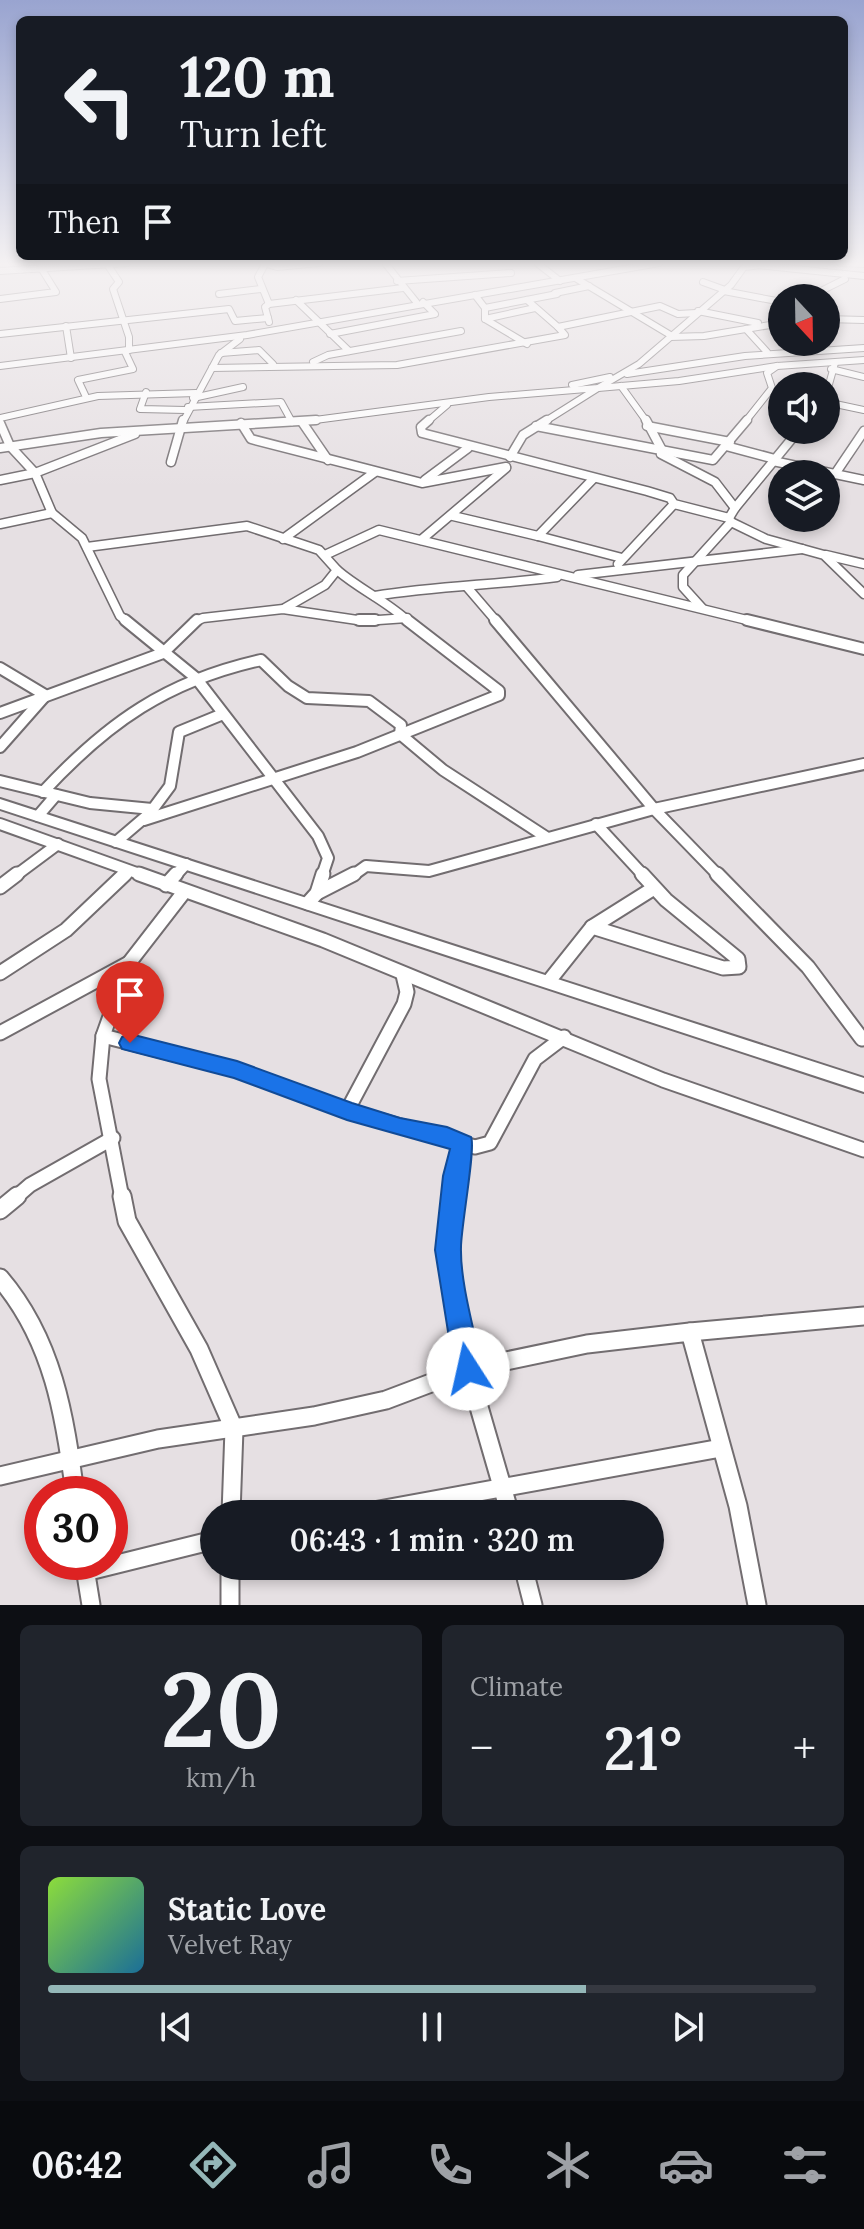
<!DOCTYPE html>
<meta charset="utf-8">
<style>
:root{--surface:#171b24;--page:#20242c;--text:#f1f3f6;--muted:#9ea1a6;--line:#363941;--accent:#94b7b8}
body{margin:0;font-family:Lora,serif;background:var(--page);color:var(--text);height:100vh;display:flex;flex-direction:column;font-size:30px;white-space:nowrap}
*{box-sizing:border-box;margin:0}
p{font-size:26px;color:var(--muted)}
.icon{flex:none;width:44px;height:44px;fill:none;stroke:currentColor;stroke-width:2;stroke-linecap:round;stroke-linejoin:round}
.map{position:relative;height:1605px;overflow:hidden}
.sheet{display:flex;flex-direction:column;gap:20px;padding:20px;background:#0d0f14;flex:1}
.sheet>*{flex:none}
.top-card{position:absolute;left:16px;top:16px;width:832px;height:244px;border-radius:12px;box-shadow:0 4px 12px #0003;background:#171b24;color:var(--text);overflow:hidden}
.needle{width:52px;rotate:158deg}
.fabs{position:absolute;left:768px;top:284px;display:grid;gap:16px}
.fabs a{display:grid;place-items:center;width:72px;height:72px;border-radius:50%;background:var(--surface);box-shadow:0 4px 12px #0003;font-size:40px}
.speed{position:absolute;left:24px;top:1476px;display:flex;gap:16px;font-size:40px;font-weight:700;text-align:center}
.speed>*{display:grid;place-content:center;width:104px;height:104px;border-radius:50%;background:var(--surface);box-shadow:0 4px 12px #0003;line-height:1}
.speed .limit{border:12px solid #d22;background:#fff;color:#111}
.pin{position:absolute;display:grid;place-items:center;width:68px;height:68px;color:#fff;margin:-82px -34px;border-radius:50% 50% 50% 0;rotate:-45deg;box-shadow:0 0 8px #0007}
.pin .icon{rotate:45deg}
.me{position:absolute;width:88px;margin:-44px;rotate:350deg;stroke-linejoin:round;filter:drop-shadow(0 0 6px #0008)}
.turn{display:flex;align-items:center;gap:28px;height:168px;padding:0 32px;font-size:36px}
.turn .icon{width:104px;height:104px;stroke-width:2.5}
.turn b{display:block;font-size:56px;line-height:68px}
.then{display:flex;align-items:center;height:76px;padding:0 32px;background:#0003;gap:16px;font-size:30px}
.big{font-size:60px;font-weight:600;line-height:1.1}
.sheet .card{flex:1;display:flex;flex-direction:column;justify-content:center;gap:12px;min-width:0;padding:0 28px;border-radius:12px;background:var(--page)}
.sheet .dial{align-items:center;gap:0}
.dial b{font-size:104px;line-height:1}
.song{display:flex;align-items:center;gap:24px}
.cover{width:96px;height:96px;border-radius:12px;background:linear-gradient(135deg,hsl(90 70% 55%),hsl(200 70% 35%))}
.played{height:8px;border-radius:4px;background:linear-gradient(90deg,var(--accent) 70%,var(--line) 70%)}
.keys{display:flex;justify-content:space-around;direction:ltr}
.heat{display:flex;justify-content:space-between;align-items:center;font-size:44px;direction:ltr}
.sheet .tiles{flex:1;display:grid;gap:20px;grid-template-columns:1fr 1fr}
.card:last-child{grid-column:span 2}
.trip{position:absolute;left:200px;top:1500px;width:464px;height:80px;border-radius:40px;background:var(--surface);box-shadow:0 4px 12px #0003;font-weight:600;line-height:80px;text-align:center}
.tabs{display:flex;height:128px;justify-content:space-around;align-items:center;background:#090b0e;color:var(--muted)}
.tabs .icon{width:56px;height:56px}
.tabs .on{color:var(--accent)}
.tabs b{font-size:36px;color:var(--text)}
.map>svg:first-child{display:block}
.lines{fill:none;stroke-linecap:round;stroke-linejoin:round}
.minor-far4-casing{stroke:#726d70;stroke-width:8}
.minor-far3-casing{stroke:#726d70;stroke-width:11}
.minor-far2-casing{stroke:#726d70;stroke-width:14}
.minor-far1-casing{stroke:#726d70;stroke-width:17}
.minor-casing{stroke:#726d70;stroke-width:21}
.tertiary-casing{stroke:#726d70;stroke-width:4}
.minor-far4{stroke:#fff;stroke-width:6}
.minor-far3{stroke:#fff;stroke-width:8}
.minor-far2{stroke:#fff;stroke-width:10}
.minor-far1{stroke:#fff;stroke-width:13}
.minor{stroke:#fff;stroke-width:17}
.tertiary{fill:#fff;fill-rule:evenodd}
.route{fill:#1a73e8;stroke:#114b97;stroke-width:2}
</style>
<div class="map">
<svg width="864" height="1605" viewBox="0 0 864 1605">
<rect width="100%" height="100%" fill="#e6e0e3"/>
<g class="lines">
<g class="minor-far4-casing">
<g id="minor-far4">
<polyline points="264,263 277,267 319,263"/>
<polyline points="385,263 417,303"/>
<polyline points="537,263 560,281"/>
<polyline points="841,263 864,264"/>
<polyline points="107,264 119,282 113,289 129,337 129,350"/>
<polyline points="265,264 258,277 269,304"/>
<polyline points="757,265 864,276"/>
<polyline points="0,271 127,263"/>
<polyline points="577,279 672,336"/>
<polyline points="397,281 511,273"/>
<polyline points="703,282 725,290"/>
<polyline points="724,291 782,302"/>
<polyline points="555,293 589,286"/>
<polyline points="219,294 261,289"/>
<polyline points="475,295 485,308 485,319 527,344"/>
<polyline points="807,298 845,279"/>
<polyline points="0,299 56,292 41,268"/>
<polyline points="296,300 349,351"/>
<polyline points="527,300 558,327 660,306 678,314 696,313"/>
<polyline points="485,308 557,294"/>
<polyline points="698,311 758,323"/>
<polyline points="485,319 535,308"/>
<polyline points="826,319 864,320"/>
<polyline points="269,322 265,307 269,304 403,288"/>
<polyline points="66,326 71,358"/>
<polyline points="746,329 767,352"/>
<polyline points="0,334 229,309 235,321 268,318"/>
<polyline points="330,334 435,314 423,302"/>
<polyline points="670,337 704,336 782,323"/>
<polyline points="221,353 259,350 273,364"/>
<polyline points="313,362 328,355 461,331"/>
<polyline points="0,366 247,335 659,263"/>
<polyline points="212,368 397,365 565,335 558,327"/>
<polyline points="831,369 864,377"/>
<polyline points="627,374 745,356 864,348"/>
<polyline points="572,385 610,377"/>
<polyline points="621,386 647,422"/>
<polyline points="146,392 140,409 186,410"/>
<polyline points="826,395 835,363"/>
<polyline points="86,397 78,380 133,369 125,352"/>
<polyline points="193,398 243,387"/>
<polyline points="826,402 864,410"/>
<polyline points="188,407 281,402 292,422"/>
<polyline points="0,418 98,396 196,393"/>
<polyline points="183,422 219,355 240,339"/>
<polyline points="300,422 489,397 598,388 639,364 731,285 744,267 762,265"/>
<polyline points="427,422 447,405"/>
<polyline points="544,422 598,388 679,381 777,366 864,360"/>
<polyline points="745,422 772,388 767,373 777,366"/>
</g>
</g>
<g class="minor-far3-casing">
<g id="minor-far3">
<polyline points="429,420 421,427 422,433 647,491 670,498 674,504 729,518"/>
<polyline points="646,420 663,452"/>
<polyline points="302,422 328,460"/>
<polyline points="0,423 10,446 35,473 52,513 82,538 120,616 128,622"/>
<polyline points="241,423 251,439 422,483 506,467"/>
<polyline points="536,426 713,460 747,420"/>
<polyline points="647,426 730,442"/>
<polyline points="726,446 775,459"/>
<polyline points="0,448 101,433 316,420"/>
<polyline points="661,454 715,482 735,508"/>
<polyline points="510,457 523,435 547,420"/>
<polyline points="773,461 864,480"/>
<polyline points="171,462 183,420"/>
<polyline points="835,474 864,431"/>
<polyline points="593,479 538,536 622,558"/>
<polyline points="0,480 35,473 135,434"/>
<polyline points="425,480 468,448"/>
<polyline points="453,516 538,536"/>
<polyline points="731,522 766,539 824,555 864,594"/>
<polyline points="0,524 52,513"/>
<polyline points="283,539 375,472"/>
<polyline points="421,540 506,468"/>
<polyline points="87,547 247,526 319,550 337,570 325,585 285,608"/>
<polyline points="325,555 379,530 755,622"/>
<polyline points="826,555 864,564"/>
<polyline points="618,564 674,504"/>
<path d="M337,570C360,590 387,601 409,622"/>
<polyline points="578,575 802,549"/>
<polyline points="467,587 497,622"/>
<path d="M375,596C435,586 496,585 557,577"/>
<polyline points="702,608 683,587 683,575 731,522 729,518 735,508 799,430"/>
<polyline points="194,622 203,618 283,609 364,621 407,618"/>
</g>
</g>
<g class="minor-far2-casing">
<g id="minor-far2">
<polyline points="125,620 196,678 318,836 328,858 322,876"/>
<polyline points="359,620 375,620"/>
<polyline points="495,620 654,809 719,876"/>
<polyline points="747,620 864,649"/>
<polyline points="0,668 45,695"/>
<polyline points="0,713 163,653 197,620"/>
<polyline points="0,747 45,696"/>
<polyline points="0,781 90,803 152,809"/>
<path d="M43,792C108,722 167,681 261,660L288,686L307,698L369,701L401,725L400,734L443,770L546,837"/>
<polyline points="38,816 56,795"/>
<polyline points="144,820 357,752 499,695 499,691 407,620"/>
<polyline points="0,824 145,876"/>
<polyline points="596,824 644,876"/>
<polyline points="116,842 150,813 170,786 179,732 223,714"/>
<polyline points="15,876 58,844"/>
<polyline points="123,876 128,871"/>
<polyline points="175,876 186,864"/>
<polyline points="352,876 366,866 429,871 654,809 864,764"/>
</g>
</g>
<g class="minor-far1-casing">
<g id="minor-far1">
<polyline points="139,874 323,940 663,1080 864,1150"/>
<polyline points="717,874 808,967 862,1039"/>
<polyline points="166,885 176,874"/>
<polyline points="0,887 17,874"/>
<polyline points="317,893 354,874"/>
<polyline points="308,903 317,893 323,874"/>
<polyline points="592,927 723,968 739,967 738,959 666,900 642,874"/>
<polyline points="0,973 66,930 125,874"/>
<polyline points="549,981 592,927 654,888"/>
<polyline points="0,1033 129,963"/>
<polyline points="103,1036 237,1070 347,1111 475,1147 490,1143 535,1059 564,1037"/>
<polyline points="347,1111 404,1004 407,992 403,975"/>
<polyline points="15,1198 30,1185 113,1138"/>
<polyline points="122,1198 99,1079 103,1036 129,963 184,892"/>
<polyline points="453,1198 463,1144"/>
</g>
</g>
<g class="minor-casing">
<g id="minor">
<polyline points="122,1196 127,1221 199,1349 234,1429 231,1514"/>
<polyline points="453,1196 448,1250 468,1369 510,1514"/>
<polyline points="0,1210 17,1196"/>
<path d="M0,1278C53,1340 65,1416 75,1494"/>
<polyline points="690,1332 864,1316"/>
<polyline points="0,1476 158,1439 314,1416 386,1400 468,1369 587,1344 690,1332 738,1506 757,1605"/>
<polyline points="357,1514 721,1448"/>
<polyline points="84,1562 91,1605"/>
<polyline points="230,1566 230,1605"/>
<polyline points="523,1566 533,1605"/>
<polyline points="85,1572 214,1540"/>
</g>
</g>
<g class="tertiary-casing">
<polygon id="tertiary" points="0,799 864,1078 864,1092 0,809"/>
</g>
<use href="#minor-far4" class="minor-far4"/>
<use href="#minor-far3" class="minor-far3"/>
<use href="#minor-far2" class="minor-far2"/>
<use href="#minor-far1" class="minor-far1"/>
<use href="#minor" class="minor"/>
<use href="#tertiary" class="tertiary"/>
</g>
<linearGradient id="sky" x2="0" y2="1"><stop stop-color="#99a4d0"/><stop offset="0.54" stop-color="#f4f1f2"/><stop offset="1" stop-color="#f4f1f2" stop-opacity="0"/></linearGradient>
<rect width="864" height="488" fill="url(#sky)"/>
<path class="route" d="M130,1034L237,1061L352,1103L400,1118L447,1127L471,1137C476,1147 461,1227 461,1247C460,1283 475,1332 482,1369L478,1378L468,1382L458,1378L454,1369L435,1250L443,1176L450,1149L347,1120L234,1078L122,1049L119,1043L122,1037Z"/>
</svg>
<div class="fabs">
<a><svg class="needle" viewBox="-14 -14 28 28"><path d="M0-13l5 13h-10z" fill="#e53935"/><path d="M0 13l5-13h-10z" fill="#9ea1a6"/></svg></a>
<a><svg class="icon" aria-label="sound" viewBox="0 0 24 24"><path d="M4 9h4l5-4v14l-5-4H4zM17 9q2 3 0 6"/></svg></a>
<a><svg class="icon" aria-label="layers" viewBox="0 0 24 24"><path d="M12 4l9 5-9 5-9-5zM3 14l9 5 9-5"/></svg></a>
</div>
<div class="speed"><div class="limit">30</div></div>
<div class="pin" style="left:130px;top:1043px;background:#d93025"><svg class="icon" aria-label="arrive" viewBox="0 0 24 24"><path d="M6 21V4h12l-3 4 3 4H6"/></svg></div>
<svg class="me" style="left:468px;top:1369px" viewBox="-20 -20 40 40"><circle r="19" fill="#fff"/><path d="M0-13L10 11 0 6-10 11z" fill="#1a73e8"/></svg>
<div class="trip">06:43 · 1 min · 320 m</div>
<div class="top-card">
<div class="turn"><svg class="icon" aria-label="left" viewBox="0 0 24 24"><path d="M17 20v-9H6M10 6l-5 5 5 5"/></svg><div><b>120 m</b>Turn left</div></div>
<div class="then">Then<svg class="icon" aria-label="arrive" viewBox="0 0 24 24"><path d="M6 21V4h12l-3 4 3 4H6"/></svg></div>
</div>
</div>
<section class="sheet">
<div class="tiles">
<div class="card dial"><b>20</b><p>km/h</p></div>
<div class="card"><p>Climate</p>
<div class="heat"><a>−</a><b class="big">21°</b><a>+</a></div>
</div>
<div class="card">
<div class="song"><i class="cover"></i><div><b>Static Love</b><p>Velvet Ray</p></div></div>
<div class="played"></div>
<div class="keys"><svg class="icon" aria-label="previous" viewBox="0 0 24 24"><path d="M18 5L8 12l10 7zM5 5v14"/></svg><svg class="icon" aria-label="pause" viewBox="0 0 24 24"><path d="M8 5v14M16 5v14"/></svg><svg class="icon" aria-label="next" viewBox="0 0 24 24"><path d="M6 5l10 7-10 7zM19 5v14"/></svg></div>
</div>
</div>
</section>
<nav class="tabs">
<b>06:42</b>
<svg class="icon on" aria-label="directions" viewBox="0 0 24 24"><path d="M12 3l9 9-9 9-9-9zM9 14v-3h6M13 9l2 2-2 2"/></svg>
<svg class="icon" aria-label="music" viewBox="0 0 24 24"><path d="M9 18V5l10-2v13"/><circle cx="6" cy="18" r="3"/><circle cx="16" cy="16" r="3"/></svg>
<svg class="icon" aria-label="phone" viewBox="0 0 24 24"><path d="M5 4h4l2 5-3 2q2 4 5 5l2-3 5 2v4C11 20 4 13 5 4z"/></svg>
<svg class="icon" aria-label="climate" viewBox="0 0 24 24"><path d="M12 3v18M4 7l16 10M4 17L20 7"/></svg>
<svg class="icon" aria-label="car" viewBox="0 0 24 24"><path d="M5 17H2v-5l4-1 3-4h7l3 4 3 1v5h-3M9 17h6M6 11h13"/><circle cx="7" cy="17" r="2"/><circle cx="17" cy="17" r="2"/></svg>
<svg class="icon" aria-label="filters" viewBox="0 0 24 24"><path d="M4 7h16M4 17h16"/><circle cx="9" cy="7" r="2"/><circle cx="15" cy="17" r="2"/></svg>
</nav>
